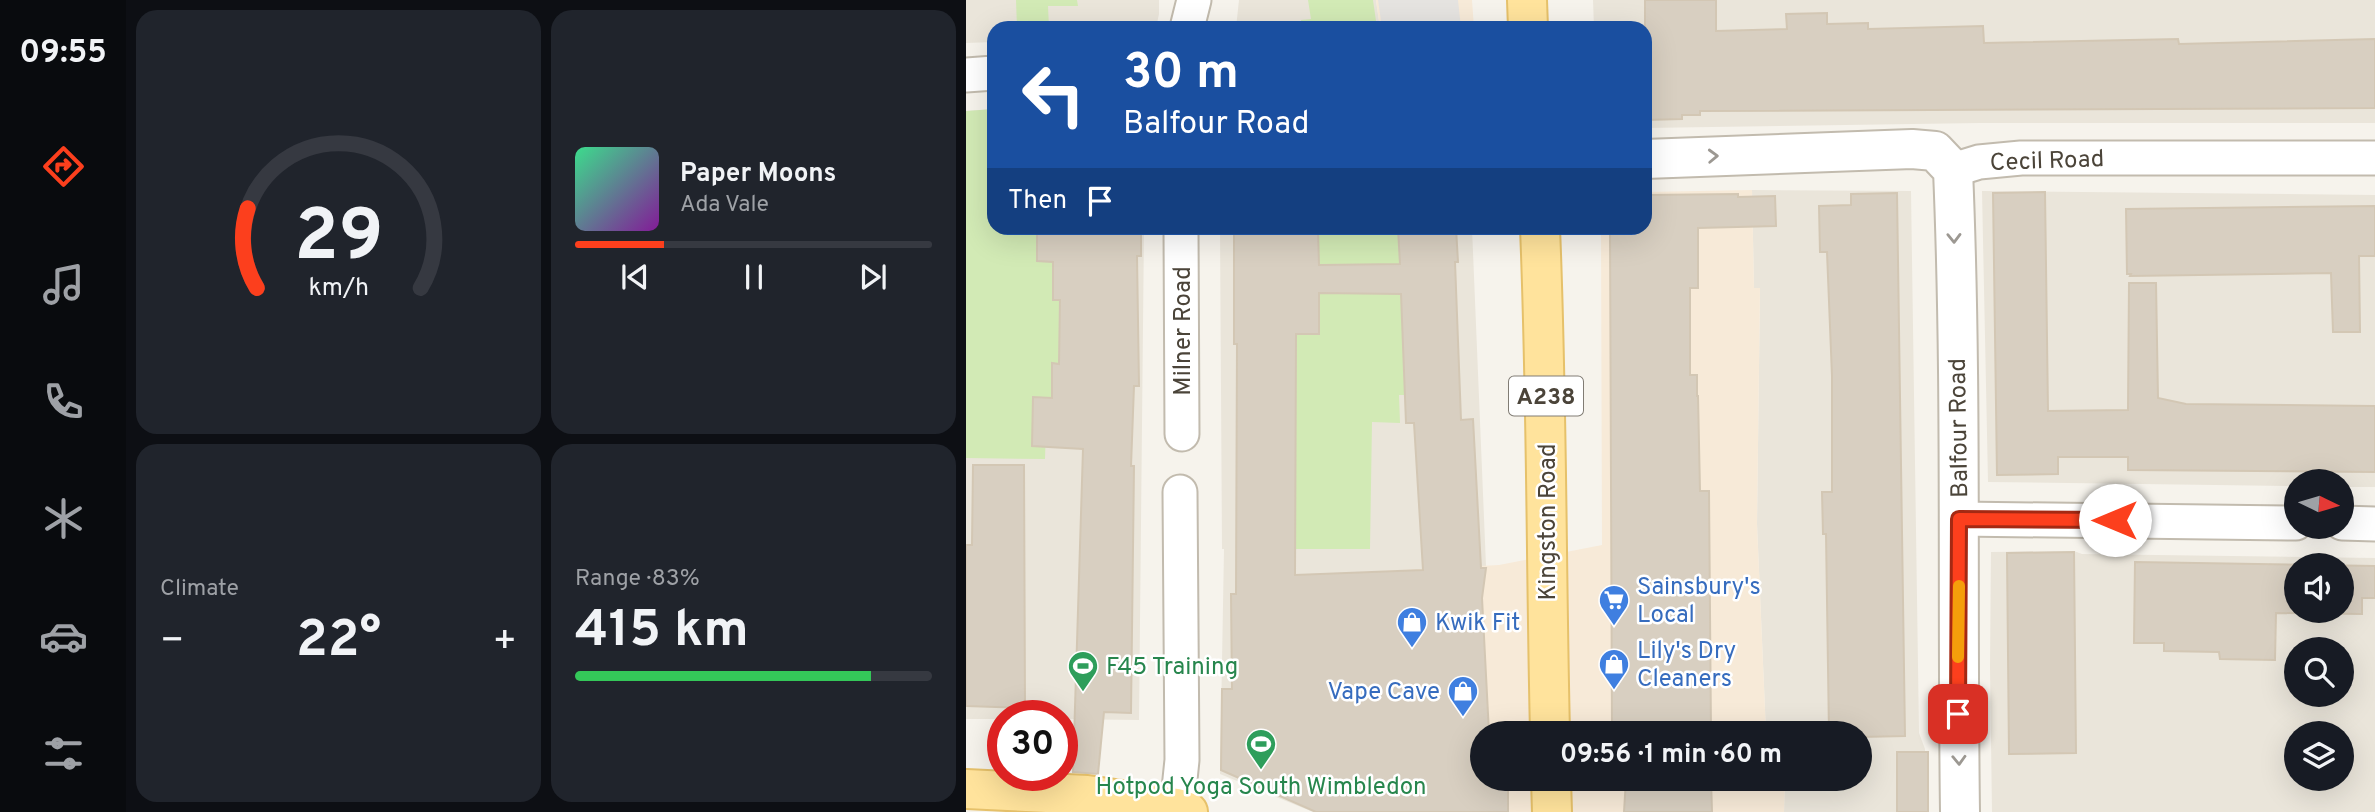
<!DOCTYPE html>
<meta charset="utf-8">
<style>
:root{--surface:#171b24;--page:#20242c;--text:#f1f3f6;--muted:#9ea1a6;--line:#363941;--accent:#fc3f1d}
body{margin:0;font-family:Overpass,sans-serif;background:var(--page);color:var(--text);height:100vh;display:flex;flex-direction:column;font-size:26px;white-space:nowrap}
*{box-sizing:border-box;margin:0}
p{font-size:23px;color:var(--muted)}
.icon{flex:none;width:38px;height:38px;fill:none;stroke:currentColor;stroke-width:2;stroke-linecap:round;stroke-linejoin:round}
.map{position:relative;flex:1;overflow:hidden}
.sheet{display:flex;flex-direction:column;gap:10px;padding:10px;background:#0d0f14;width:840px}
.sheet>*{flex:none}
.top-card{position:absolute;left:21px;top:21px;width:665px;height:214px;border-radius:21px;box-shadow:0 7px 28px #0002;background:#1a4fa0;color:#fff;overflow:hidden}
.needle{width:46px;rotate:95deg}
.controls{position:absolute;left:1318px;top:469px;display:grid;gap:14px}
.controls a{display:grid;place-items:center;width:70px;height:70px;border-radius:50%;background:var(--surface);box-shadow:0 7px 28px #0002;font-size:35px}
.speed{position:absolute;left:21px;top:700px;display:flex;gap:14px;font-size:35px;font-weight:700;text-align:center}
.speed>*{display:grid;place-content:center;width:91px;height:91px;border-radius:50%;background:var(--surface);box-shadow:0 7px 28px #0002;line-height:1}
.speed .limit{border:10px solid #d22;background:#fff;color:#111}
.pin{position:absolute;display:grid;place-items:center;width:60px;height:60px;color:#fff;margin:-30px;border-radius:14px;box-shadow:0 4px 10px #0006}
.me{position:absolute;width:77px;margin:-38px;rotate:270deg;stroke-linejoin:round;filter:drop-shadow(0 0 5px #0008)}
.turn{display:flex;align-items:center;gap:24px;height:147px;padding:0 21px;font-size:32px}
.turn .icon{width:91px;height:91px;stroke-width:2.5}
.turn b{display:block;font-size:49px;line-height:60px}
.then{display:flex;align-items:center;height:66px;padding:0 21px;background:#0003;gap:14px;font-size:26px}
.big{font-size:52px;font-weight:700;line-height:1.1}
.sheet .tile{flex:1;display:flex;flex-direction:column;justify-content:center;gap:10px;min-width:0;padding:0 24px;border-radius:21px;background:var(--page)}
.sheet .dial{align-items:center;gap:0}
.dial svg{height:182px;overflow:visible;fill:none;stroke:var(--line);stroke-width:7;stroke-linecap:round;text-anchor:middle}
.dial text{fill:var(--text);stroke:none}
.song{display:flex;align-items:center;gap:21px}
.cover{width:84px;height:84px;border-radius:10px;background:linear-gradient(135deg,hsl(150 70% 55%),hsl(290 70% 35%))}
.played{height:7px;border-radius:4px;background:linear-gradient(90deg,var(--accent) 25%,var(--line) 25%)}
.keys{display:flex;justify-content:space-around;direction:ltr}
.heat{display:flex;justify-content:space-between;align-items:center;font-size:38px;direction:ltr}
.charge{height:10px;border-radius:5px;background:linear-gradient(90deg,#34c759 83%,var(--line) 0)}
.sheet .tiles{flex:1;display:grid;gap:10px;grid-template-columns:repeat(2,1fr)}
.trip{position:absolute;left:504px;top:721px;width:402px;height:70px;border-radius:35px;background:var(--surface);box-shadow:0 7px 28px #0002;font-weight:700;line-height:70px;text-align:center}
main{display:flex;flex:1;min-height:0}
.menu{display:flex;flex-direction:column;width:126px;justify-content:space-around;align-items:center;background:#090b0e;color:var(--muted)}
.menu .icon{width:49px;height:49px}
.menu .current{color:var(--accent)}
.menu b{font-size:32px;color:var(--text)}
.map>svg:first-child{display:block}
.residential{fill:#eae5da;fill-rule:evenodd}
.commercial{fill:#f7ead8}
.green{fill:#d2eab5}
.parking{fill:#e5e3e0}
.building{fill:#d8cfc1;stroke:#d3c7b4;stroke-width:2;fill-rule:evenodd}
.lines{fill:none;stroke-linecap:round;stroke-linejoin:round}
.minor-casing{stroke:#c2bbae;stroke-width:37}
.tertiary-casing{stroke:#c2bbae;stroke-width:42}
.primary-casing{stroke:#e6c16a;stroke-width:42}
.minor{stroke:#fff;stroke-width:33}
.tertiary{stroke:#fff;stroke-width:38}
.primary{stroke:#ffe39c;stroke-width:38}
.oneway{stroke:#9c9892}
.route-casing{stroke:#a42913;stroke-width:18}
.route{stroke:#fc3f1d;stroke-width:12}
.slow{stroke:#f59e0b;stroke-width:12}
.labels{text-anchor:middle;stroke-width:5;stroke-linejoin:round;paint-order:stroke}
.shield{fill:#fff;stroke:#817c74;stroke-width:2}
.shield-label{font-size:23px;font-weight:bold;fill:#4b4439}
.street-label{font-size:24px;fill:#4b4439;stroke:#fff}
.shop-label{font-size:24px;fill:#366cbe;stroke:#fff;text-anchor:start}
.leisure-label{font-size:24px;fill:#27864d;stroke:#fff;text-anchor:start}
</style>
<main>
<nav class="menu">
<b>09:55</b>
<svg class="icon current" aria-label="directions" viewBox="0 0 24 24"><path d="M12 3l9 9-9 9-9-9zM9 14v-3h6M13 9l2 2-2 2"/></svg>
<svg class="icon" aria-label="music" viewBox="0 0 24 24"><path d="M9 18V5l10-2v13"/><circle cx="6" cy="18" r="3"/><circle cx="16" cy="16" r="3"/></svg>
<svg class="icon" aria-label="phone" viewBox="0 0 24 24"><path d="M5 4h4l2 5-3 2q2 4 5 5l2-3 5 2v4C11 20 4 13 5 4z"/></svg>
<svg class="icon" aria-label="climate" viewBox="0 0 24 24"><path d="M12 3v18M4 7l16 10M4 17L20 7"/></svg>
<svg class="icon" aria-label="car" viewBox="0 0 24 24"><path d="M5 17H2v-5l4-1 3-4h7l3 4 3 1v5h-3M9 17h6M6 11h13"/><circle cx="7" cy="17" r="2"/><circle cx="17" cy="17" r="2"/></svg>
<svg class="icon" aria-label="filters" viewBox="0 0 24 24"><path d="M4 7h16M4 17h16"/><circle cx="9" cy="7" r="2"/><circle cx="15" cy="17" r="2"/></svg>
</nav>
<section class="sheet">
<div class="tiles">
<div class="tile dial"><svg viewBox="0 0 100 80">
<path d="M14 69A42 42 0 1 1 86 69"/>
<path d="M14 69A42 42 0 0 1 10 34" stroke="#fc3f1d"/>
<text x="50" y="56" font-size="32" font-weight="700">29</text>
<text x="50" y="72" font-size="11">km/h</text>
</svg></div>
<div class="tile">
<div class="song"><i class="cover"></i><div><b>Paper Moons</b><p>Ada Vale</p></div></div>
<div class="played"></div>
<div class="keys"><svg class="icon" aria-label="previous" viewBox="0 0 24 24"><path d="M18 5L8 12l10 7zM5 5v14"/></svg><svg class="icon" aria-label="pause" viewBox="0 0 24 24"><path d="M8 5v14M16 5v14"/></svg><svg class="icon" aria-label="next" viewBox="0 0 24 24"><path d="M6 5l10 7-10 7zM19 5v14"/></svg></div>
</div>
<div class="tile"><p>Climate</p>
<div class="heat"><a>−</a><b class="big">22°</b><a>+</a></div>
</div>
<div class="tile"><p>Range · 83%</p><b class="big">415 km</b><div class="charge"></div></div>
</div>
</section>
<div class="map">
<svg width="1409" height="812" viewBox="0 0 1409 812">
<rect width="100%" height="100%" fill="#f6f3ec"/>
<g class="residential">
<polygon points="0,0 193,0 193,14 190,28 28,28 28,42 0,43"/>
<polygon points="273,0 410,0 414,28 270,28"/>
<polygon points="627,0 1409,0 1409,123 1014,123 679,128 679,28 628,28"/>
<polygon points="28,109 28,228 178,228 173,720 96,719 96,716 37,716 37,719 0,719 0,111"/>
<polygon points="786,190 945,191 953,733 959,749 959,812 818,812 819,779 894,779 894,733 800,733 791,524 794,289 788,288"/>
<polygon points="1016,191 1409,195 1409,487 1376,487 1376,481 1330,481 1330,486 1022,482"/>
<polygon points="254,228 506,228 520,566 376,574 368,812 347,812 254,774 258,549 256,549"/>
<path d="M1108,551L1116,554L1409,558V812H1026L1024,667L1025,552ZM1330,565H1376V611H1330ZM1330,649H1376V695H1330ZM1330,733H1376V779H1330Z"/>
</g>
<g class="commercial">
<polygon points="410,0 506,0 508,28 414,28"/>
<polygon points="786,190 788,288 794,288 791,524 800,733 516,733 516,779 819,779 818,812 368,812 376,573 533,565 636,545 635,228 679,228 679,192"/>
</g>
<g class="green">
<polygon points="50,0 111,0 112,6 82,6 83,28 51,28"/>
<polygon points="342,0 407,0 411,28 336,28 335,20 345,19"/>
<polygon points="28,109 28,228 71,228 71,261 88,262 87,299 94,300 112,364 86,363 86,398 68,397 80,427 79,459 0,458 0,111"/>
<polygon points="316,228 432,228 439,395 433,395 434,423 406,422 404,549 330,549 317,334 353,334 352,230"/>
</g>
<polygon class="parking" points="412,0 492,0 495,28 416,28"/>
<g class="building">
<polygon points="679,0 750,0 750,31 821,29 820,14 861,13 861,24 902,23 902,29 1017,26 1018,43 1212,39 1213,44 1409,39 1409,108 734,111 734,115 716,115 716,119 679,120"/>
<polygon points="1079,192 1082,411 1162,410 1163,283 1190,283 1192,398 1220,404 1409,406 1409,472 1162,470 1162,457 1092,457 1092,474 1031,475 1027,193"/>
<polygon points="931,193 939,736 894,737 894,733 863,733 860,534 857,534 856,492 866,492 866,376 861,252 854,252 853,206 885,205 885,194"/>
<polygon points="772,194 772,197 809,196 810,226 732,228 732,288 724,288 724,375 731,375 731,396 732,396 734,491 743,491 745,733 646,733 644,228 679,228 679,195"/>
<polygon points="1409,206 1409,256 1393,256 1394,332 1367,332 1365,273 1164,276 1165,274 1161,274 1160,209"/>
<polygon points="71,228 175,228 175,256 171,256 173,386 168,386 165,466 168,466 165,713 138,712 132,774 107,772 117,449 66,446 67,397 86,398 86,363 93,364 94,300 87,300 87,262 71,261"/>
<path d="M268,228L352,230L353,265L434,264L432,228H490L492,262H489L495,420L507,419L515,568H520L516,598L523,733H516V779H542V812H350L255,770L256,689H266L265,594H270L271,344H268ZM353,293L435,294L440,423H448L457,570L329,575L330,334H353Z"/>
<polygon points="7,465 58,465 59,708 0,706 0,545 6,545"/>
<polygon points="1108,552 1110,753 1043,754 1041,553"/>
<path d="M1169,562L1409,566V598H1396V614L1310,613L1309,660L1254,659L1253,652L1198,651V643H1168ZM1330,565H1376V611H1330Z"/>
<rect x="931" y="752" width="31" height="60"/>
<polygon points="660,779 745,779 746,812 658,812"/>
</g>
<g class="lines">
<g class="minor-casing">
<g id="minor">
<polyline points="221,28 228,0"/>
<polyline points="0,75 28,73"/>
<polyline points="987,170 1013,162 1055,158 1409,158"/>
<polyline points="215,228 216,434"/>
<polyline points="993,519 1330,523"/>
<polyline points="1376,523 1409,524"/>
<polyline points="211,808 216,760 214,492"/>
</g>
</g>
<g class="tertiary-casing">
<path id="tertiary" d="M679,159L946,149L969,151L987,170C996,383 991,599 994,812"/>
</g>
<g class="primary-casing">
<g id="primary">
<polyline points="561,0 562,28"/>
<path d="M574,228C581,396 580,565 584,733"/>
<polyline points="585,779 586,812"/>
<polyline points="0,789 121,795 211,808 222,812"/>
</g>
</g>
<use href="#minor" class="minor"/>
<use href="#tertiary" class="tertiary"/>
<use href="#primary" class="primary"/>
</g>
<defs><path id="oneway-chevron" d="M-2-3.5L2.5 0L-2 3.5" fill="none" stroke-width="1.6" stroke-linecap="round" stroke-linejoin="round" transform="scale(1.75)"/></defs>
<g class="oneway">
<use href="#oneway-chevron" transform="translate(747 156) rotate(-2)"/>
<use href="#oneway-chevron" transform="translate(988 238) rotate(89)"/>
<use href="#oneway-chevron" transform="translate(993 760) rotate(88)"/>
</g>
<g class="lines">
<g class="route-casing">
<polyline id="route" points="992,714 993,519 1149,520"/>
</g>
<use href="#route" class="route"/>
<polyline class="slow" points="992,657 993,586"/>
</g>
<defs>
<g id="supermarket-pin" transform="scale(1.575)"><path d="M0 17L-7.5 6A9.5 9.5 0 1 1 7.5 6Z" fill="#3f7fe0" stroke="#fff"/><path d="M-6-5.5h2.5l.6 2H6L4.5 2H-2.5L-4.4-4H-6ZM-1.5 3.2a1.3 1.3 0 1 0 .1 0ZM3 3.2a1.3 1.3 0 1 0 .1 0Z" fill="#fff"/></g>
<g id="shop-pin" transform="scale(1.575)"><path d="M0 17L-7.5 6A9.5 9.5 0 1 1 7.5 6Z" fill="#3f7fe0" stroke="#fff"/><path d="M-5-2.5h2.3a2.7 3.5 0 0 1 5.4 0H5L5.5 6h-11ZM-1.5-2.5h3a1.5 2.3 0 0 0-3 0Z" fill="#fff"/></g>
<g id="stadium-pin" transform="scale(1.575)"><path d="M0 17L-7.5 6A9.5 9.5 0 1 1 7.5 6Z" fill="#2e9e5b" stroke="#fff"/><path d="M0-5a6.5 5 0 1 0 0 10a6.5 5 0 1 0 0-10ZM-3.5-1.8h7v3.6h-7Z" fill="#fff"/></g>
</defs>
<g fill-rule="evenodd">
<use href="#supermarket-pin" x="648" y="600"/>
<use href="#shop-pin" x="446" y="622"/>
<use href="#shop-pin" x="648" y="664"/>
<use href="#stadium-pin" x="117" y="666"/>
<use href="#shop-pin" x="497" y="691"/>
<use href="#stadium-pin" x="295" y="744"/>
</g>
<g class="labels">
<rect class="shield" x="543" y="376.5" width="74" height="39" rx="5"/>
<g class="shield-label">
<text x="580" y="404">A238</text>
</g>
<g class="street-label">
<text transform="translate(1081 160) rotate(-2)" y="8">Cecil Road</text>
<text transform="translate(216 331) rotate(-90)" y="8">Milner Road</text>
<text transform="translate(992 428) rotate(-91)" y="8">Balfour Road</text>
<text transform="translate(581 522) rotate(-90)" y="8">Kingston Road</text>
</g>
<g class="shop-label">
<text x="671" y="594">Sainsbury's<tspan x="671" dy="28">Local</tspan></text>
<text x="469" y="630">Kwik Fit</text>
<text x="671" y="658">Lily's Dry<tspan x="671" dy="28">Cleaners</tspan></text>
<text x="474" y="699" text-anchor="end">Vape Cave</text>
</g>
<g class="leisure-label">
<text x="140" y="674">F45 Training</text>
<text x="295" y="794" text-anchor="middle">Hotpod Yoga South Wimbledon</text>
</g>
</g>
</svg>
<div class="controls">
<a><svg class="needle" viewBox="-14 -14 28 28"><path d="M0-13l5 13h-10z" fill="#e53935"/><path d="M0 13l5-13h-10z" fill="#9ea1a6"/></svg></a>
<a><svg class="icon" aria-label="sound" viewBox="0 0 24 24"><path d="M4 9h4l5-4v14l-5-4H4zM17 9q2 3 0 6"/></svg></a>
<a><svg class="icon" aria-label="search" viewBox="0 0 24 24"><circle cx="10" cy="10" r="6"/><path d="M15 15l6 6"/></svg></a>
<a><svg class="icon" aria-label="layers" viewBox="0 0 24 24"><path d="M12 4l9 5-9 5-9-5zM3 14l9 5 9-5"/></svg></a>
</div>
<div class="speed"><div class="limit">30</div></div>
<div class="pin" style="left:992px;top:714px;background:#d93025"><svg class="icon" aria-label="arrive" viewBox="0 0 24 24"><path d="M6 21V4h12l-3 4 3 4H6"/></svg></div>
<svg class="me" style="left:1149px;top:520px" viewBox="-20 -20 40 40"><circle r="19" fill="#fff"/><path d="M0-13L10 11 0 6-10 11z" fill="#fc3f1d"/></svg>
<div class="trip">09:56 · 1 min · 60 m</div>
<div class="top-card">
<div class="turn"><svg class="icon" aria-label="left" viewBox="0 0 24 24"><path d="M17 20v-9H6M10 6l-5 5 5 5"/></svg><div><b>30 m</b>Balfour Road</div></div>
<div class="then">Then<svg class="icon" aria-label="arrive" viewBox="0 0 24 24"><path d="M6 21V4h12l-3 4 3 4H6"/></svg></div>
</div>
</div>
</main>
